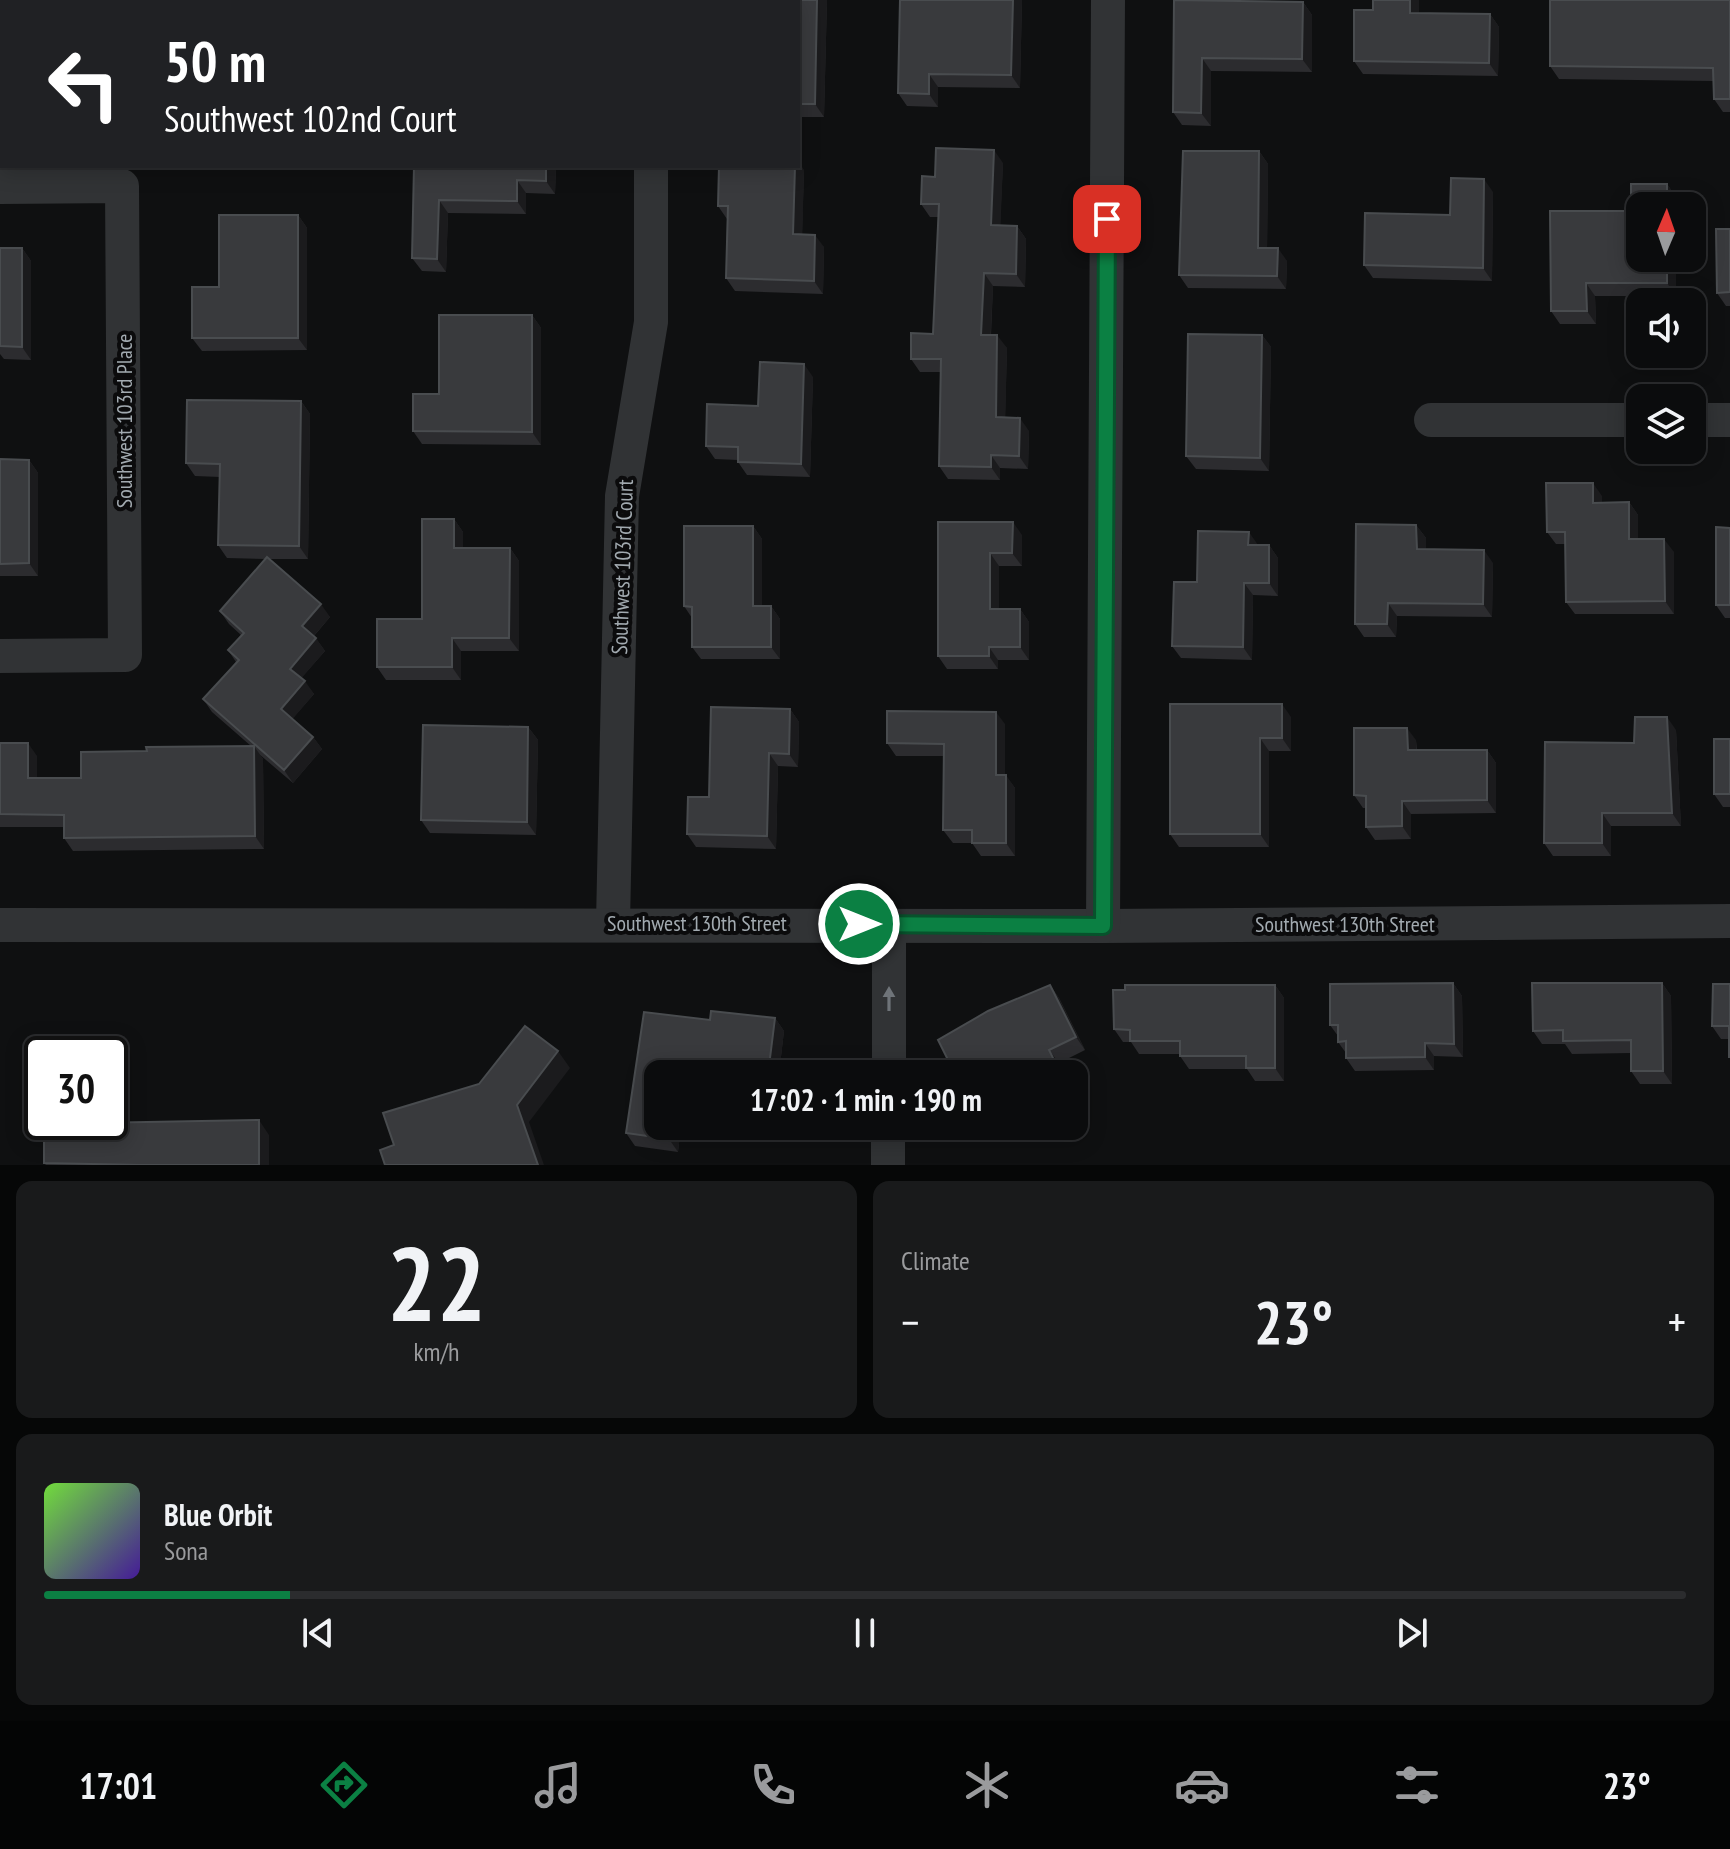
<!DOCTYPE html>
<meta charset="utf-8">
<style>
:root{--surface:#0b0c0d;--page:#191a1b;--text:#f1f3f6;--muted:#9a9b9d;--line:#2b2c2e;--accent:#0b8043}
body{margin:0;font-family:"PT Sans Narrow",sans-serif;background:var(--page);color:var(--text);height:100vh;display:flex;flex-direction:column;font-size:30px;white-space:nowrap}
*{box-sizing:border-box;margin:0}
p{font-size:26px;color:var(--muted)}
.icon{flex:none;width:44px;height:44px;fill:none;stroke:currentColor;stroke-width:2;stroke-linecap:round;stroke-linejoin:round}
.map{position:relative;height:1165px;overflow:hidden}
.sheet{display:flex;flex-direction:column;gap:16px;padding:16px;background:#060707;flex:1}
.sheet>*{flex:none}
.banner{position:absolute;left:0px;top:0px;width:800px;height:168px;box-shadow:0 4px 20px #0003,0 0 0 2px var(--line);background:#202124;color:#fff;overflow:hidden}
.needle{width:52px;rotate:2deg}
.buttons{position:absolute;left:1626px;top:192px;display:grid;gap:16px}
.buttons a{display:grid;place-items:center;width:80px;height:80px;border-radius:16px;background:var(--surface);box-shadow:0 4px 20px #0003,0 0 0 2px var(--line);font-size:40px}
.speed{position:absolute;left:24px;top:1036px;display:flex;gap:16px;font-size:40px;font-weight:700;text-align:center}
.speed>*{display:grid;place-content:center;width:104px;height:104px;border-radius:50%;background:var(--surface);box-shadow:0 4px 20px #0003,0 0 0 2px var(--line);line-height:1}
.speed .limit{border:4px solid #111;border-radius:12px;background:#fff;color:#111}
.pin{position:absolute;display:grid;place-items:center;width:68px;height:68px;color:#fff;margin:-34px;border-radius:16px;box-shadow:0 4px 12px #0006}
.me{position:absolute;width:88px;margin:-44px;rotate:90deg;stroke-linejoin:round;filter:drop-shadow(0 0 6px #0008)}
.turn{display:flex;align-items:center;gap:28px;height:168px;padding:0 32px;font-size:36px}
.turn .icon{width:104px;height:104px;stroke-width:2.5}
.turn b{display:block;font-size:56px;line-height:68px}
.big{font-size:60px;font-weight:700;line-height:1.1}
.sheet .widget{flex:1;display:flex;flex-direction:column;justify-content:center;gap:12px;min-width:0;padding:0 28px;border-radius:16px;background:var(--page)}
.sheet .dial{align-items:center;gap:0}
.dial b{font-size:104px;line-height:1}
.song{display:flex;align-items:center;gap:24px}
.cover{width:96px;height:96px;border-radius:12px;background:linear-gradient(135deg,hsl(100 70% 55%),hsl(260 70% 35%))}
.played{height:8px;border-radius:4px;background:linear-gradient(90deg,var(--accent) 15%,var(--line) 15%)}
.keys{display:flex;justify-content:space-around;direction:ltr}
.heat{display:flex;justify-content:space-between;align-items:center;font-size:44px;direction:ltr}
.sheet .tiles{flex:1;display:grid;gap:16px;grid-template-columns:1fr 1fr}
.widget:last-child{grid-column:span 2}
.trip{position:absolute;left:644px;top:1060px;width:444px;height:80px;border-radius:16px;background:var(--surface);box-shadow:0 4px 20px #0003,0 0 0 2px var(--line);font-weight:700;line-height:80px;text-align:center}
.tab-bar{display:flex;height:128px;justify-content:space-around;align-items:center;background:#040505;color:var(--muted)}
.tab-bar .icon{width:56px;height:56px}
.tab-bar .current{color:var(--accent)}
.tab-bar b{font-size:36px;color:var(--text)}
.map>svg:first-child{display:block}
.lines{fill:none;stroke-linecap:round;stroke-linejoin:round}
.street{stroke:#313335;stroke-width:34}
.wall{fill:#2c2c2f}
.shaded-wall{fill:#1b1b1d}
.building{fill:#393a3d;stroke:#494c4f;stroke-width:2}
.oneway{fill:#6f7479}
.route-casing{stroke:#07532c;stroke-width:20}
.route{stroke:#0b8043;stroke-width:14}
.labels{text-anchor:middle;stroke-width:8;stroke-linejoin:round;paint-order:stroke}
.street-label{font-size:22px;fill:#a2aab0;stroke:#0b0b0c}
</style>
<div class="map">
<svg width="1730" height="1165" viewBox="0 0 1730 1165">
<rect width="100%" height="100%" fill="#0f1011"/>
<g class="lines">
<g class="street">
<polyline points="653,2 653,0"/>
<polyline points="0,187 122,186 125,655 0,656"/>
<polyline points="1431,420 1640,420"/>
<polyline points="1692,420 1730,420"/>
<polyline points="613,923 622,496 651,322 651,166"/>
<polyline points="0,925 1103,926 1730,921"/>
<polyline points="1103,926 1108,0"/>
<polyline points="889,1074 889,925"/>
<polyline points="888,1165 888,1126"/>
</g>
</g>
<g class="wall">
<polygon points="0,0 113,0 114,2 2,2 2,98 0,97"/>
<polygon points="720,0 827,0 824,117 798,117 798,2"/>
<polygon points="1022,0 1020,88 938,87 938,107 907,106 898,93"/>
<polygon points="1174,0 1303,2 1312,15 1312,72 1211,71 1211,126 1182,125 1173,112"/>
<polygon points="1419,0 1419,13 1490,14 1499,27 1498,76 1363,74 1354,61 1373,10"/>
<polygon points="1730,0 1730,112 1723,112 1714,99 1713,81 1559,79 1550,66"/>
<polygon points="1259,151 1268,164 1267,248 1287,261 1286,289 1188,288 1179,275"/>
<polygon points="1003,163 1000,225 1017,226 1026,239 1025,287 993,286 991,335 1007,348 1005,418 1029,431 1028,469 1000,468 1000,480 948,479 939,466 941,372 920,372 911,359 933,334 938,217 930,217 921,204 935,177"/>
<polygon points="414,166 556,166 555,194 526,193 526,214 448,213 446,272 422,271 412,258"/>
<polygon points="804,170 802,234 824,247 823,294 735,291 726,278 727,219 718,206"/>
<polygon points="1631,184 1667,184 1676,197 1676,206 1640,206 1640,258 1676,258 1676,296 1595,296 1596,324 1560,324 1551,311 1550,211 1631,211"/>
<polygon points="1493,192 1492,281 1373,278 1364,265 1450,215"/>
<polygon points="298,215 307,228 307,350 202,351 192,338 219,287"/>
<polygon points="1730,229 1730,306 1726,306 1717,293"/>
<polygon points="0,248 22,248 31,261 31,360 4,359 0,354"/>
<polygon points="532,315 541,328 541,445 422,444 413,431 439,394"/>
<polygon points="1262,335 1271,347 1269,471 1196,469 1186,456"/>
<polygon points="813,377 810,477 747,475 738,462 738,460 715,459 706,446 758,406"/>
<polygon points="301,401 310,414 308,559 269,559 330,617 314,636 325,651 301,678 314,694 292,719 313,737 322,749 293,783 259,754 263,759 264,849 73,851 64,838 64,827 0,827 0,743 37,756 37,778 81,778 147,751 251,746 212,712 203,699 236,662 228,650 241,635 229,624 220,611 266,559 227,558 218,545 220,477 195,476 186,463"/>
<polygon points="0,459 29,460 38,473 38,576 0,576"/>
<polygon points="1602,496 1602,502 1629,502 1638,515 1638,539 1674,552 1674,614 1575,614 1566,602 1565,544 1556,544 1547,532"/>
<polygon points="454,519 463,532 463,548 510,548 519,561 519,651 461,651 461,680 386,680 377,667 422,619"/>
<polygon points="938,522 1022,535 1022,566 999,566 999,609 1020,609 1029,622 1029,660 998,660 998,669 947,669 938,656"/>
<polygon points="1416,525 1426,538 1426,549 1493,563 1492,617 1397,616 1396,637 1364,637 1355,624"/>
<polygon points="753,526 762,539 762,606 771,606 780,619 780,659 701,659 692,647 692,618 684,606"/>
<polygon points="1730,528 1730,618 1725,618 1716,605"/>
<polygon points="1258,545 1269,545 1278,558 1278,596 1253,595 1252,660 1181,658 1172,646 1197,582"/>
<polygon points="1170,704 1291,717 1291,751 1269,751 1269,847 1179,847 1170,834"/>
<polygon points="790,709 799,722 798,767 778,766 776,849 696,847 687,834 709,797"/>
<polygon points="1005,724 1005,775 1015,788 1015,856 981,856 972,843 953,843 943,830 944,756 896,756 887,743"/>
<polygon points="528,727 538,740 536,835 430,833 421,820"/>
<polygon points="1676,730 1681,826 1611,826 1611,856 1553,856 1544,843 1634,743"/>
<polygon points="1730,739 1730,807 1723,807 1714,794"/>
<polygon points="1416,740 1417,750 1487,750 1496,763 1496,813 1411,814 1411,839 1375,840 1366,827 1366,808 1363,808 1354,795"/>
<polygon points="1453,983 1462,996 1463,1057 1434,1056 1434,1070 1355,1071 1346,1058 1346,1053 1338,1042 1338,1036 1330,1025"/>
<polygon points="1662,983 1671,996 1672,1084 1640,1084 1631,1071 1631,1053 1572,1054 1565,1044 1542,1044 1533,1031"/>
<polygon points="1730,984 1730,1058 1729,1057 1729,1039 1721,1039 1712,1026"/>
<polygon points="1050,985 1059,998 1085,1050 1059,1063 1064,1074 955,1074"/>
<polygon points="1275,985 1284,998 1284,1081 1255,1081 1247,1069 1189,1069 1180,1056 1180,1054 1139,1054 1131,1042 1123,1042 1114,1029"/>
<polygon points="711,1011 775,1018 784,1031 779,1074 658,1074 658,1126 681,1126 678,1152 635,1146 626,1133 644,1012 710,1020"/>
<polygon points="102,1123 269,1135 269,1165 46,1165 44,1163"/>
<polygon points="710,1126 773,1126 772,1133"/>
</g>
<g class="shaded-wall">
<polygon points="817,0 827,0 824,117 815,104"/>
<polygon points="1013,0 1022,0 1020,88 1011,75"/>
<polygon points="1410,0 1419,0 1419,26 1410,13"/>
<polygon points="1303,2 1312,15 1312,72 1302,59"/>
<polygon points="1490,14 1499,27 1498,76 1489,63"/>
<polygon points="1202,58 1211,71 1211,126 1201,113"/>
<polygon points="929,74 938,87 938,107 929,94"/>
<polygon points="994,150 1003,163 1000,238 991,225"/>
<polygon points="1259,151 1268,164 1267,261 1258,248"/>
<polygon points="798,161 804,170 802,247 793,234 795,166 798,166"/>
<polygon points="546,166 556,166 555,194 546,181"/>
<polygon points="1484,179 1493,192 1492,281 1483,268"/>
<polygon points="517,180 526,193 526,214 517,201"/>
<polygon points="1667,184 1676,197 1676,206 1667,206"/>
<polygon points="439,200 448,213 446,272 437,259"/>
<polygon points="298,215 307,228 307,350 298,338"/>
<polygon points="1017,226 1026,239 1025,287 1016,274"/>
<polygon points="815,235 824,247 823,294 814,281"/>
<polygon points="22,248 31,261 31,360 22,347"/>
<polygon points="1278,248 1287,261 1286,289 1277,276"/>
<polygon points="1667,258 1676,258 1676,296 1667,283"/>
<polygon points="984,273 993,286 990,348 981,335"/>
<polygon points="1586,283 1595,296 1596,324 1587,311"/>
<polygon points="532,315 541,328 541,445 532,432"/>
<polygon points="997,335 1007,348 1005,430 996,417"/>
<polygon points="1262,335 1271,347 1269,471 1260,458"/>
<polygon points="804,364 813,377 810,477 801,464"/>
<polygon points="301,401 310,414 308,559 299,546"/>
<polygon points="1020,418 1029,431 1028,469 1019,456"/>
<polygon points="991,455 1000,468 1000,480 991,467"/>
<polygon points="29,460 38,473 38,576 29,563"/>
<polygon points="1593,483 1602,496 1602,516 1593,503"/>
<polygon points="1629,502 1638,515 1638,552 1629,539"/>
<polygon points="454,519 463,532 463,561 454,548"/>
<polygon points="1013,522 1022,535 1022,566 1012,553"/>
<polygon points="1416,525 1426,538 1426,562 1417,549"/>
<polygon points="753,526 762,539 762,619 753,606"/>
<polygon points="1249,532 1258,545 1248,545"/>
<polygon points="1664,539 1674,552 1674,614 1665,601"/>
<polygon points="1269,545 1278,558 1278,596 1269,583"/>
<polygon points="510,548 519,561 519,651 509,638"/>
<polygon points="1484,550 1493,563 1492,617 1483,604"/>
<polygon points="990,553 999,566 999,622 990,609"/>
<polygon points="1244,583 1253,595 1252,660 1243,647"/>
<polygon points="1388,603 1397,616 1396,637 1387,624"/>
<polygon points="321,604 330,617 311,639 302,626"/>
<polygon points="771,606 780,619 780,659 771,647"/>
<polygon points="1020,609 1029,622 1029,660 1020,647"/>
<polygon points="316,638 325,651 299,681 290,669"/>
<polygon points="452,638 461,651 461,680 452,667"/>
<polygon points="989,647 998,660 998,669 989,656"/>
<polygon points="305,681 314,694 290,722 281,709"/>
<polygon points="1282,704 1291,717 1291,751 1282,738"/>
<polygon points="790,709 799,722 798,767 789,754"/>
<polygon points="996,712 1005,724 1005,788 996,775"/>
<polygon points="1667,717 1676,730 1681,826 1672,813"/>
<polygon points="528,727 538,740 536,835 527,822"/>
<polygon points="1407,728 1416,740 1417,763 1408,750"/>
<polygon points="313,737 322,749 293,783 284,770"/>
<polygon points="1260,738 1269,751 1269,847 1260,834"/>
<polygon points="28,743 37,756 37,791 28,778"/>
<polygon points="254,746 263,759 264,849 255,836"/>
<polygon points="1487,750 1496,763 1496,813 1487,800"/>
<polygon points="769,753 778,766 776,849 767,836"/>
<polygon points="1006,775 1015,788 1015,856 1006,843"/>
<polygon points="1402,801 1411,814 1411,839 1402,826"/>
<polygon points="1602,813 1611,826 1611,856 1602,843"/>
<polygon points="1453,983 1462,996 1463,1057 1454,1044"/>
<polygon points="1662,983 1671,996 1672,1084 1663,1071"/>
<polygon points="1050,985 1059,998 1085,1050 1076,1037"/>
<polygon points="1275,985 1284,998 1284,1081 1275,1068"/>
<polygon points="775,1018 784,1031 779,1074 768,1074"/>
<polygon points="1425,1043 1434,1056 1434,1070 1425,1057"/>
<polygon points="1049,1050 1059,1063 1064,1074 1057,1066"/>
<polygon points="558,1051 570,1068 529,1122 544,1165 538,1165 517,1105"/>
<polygon points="259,1120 269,1135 269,1165 259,1165"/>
<polygon points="670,1126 681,1126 678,1152 669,1139"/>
<polygon points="767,1126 773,1126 772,1133"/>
</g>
<g class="building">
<polygon points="0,0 104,0 104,2 2,2 2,86 0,86"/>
<polygon points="240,0 248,0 249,2 234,2"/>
<polygon points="720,0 817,0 815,104 798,104 798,2 720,2"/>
<polygon points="900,0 1013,0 1011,75 929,74 929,94 898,93"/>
<polygon points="1174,0 1303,2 1302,59 1202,58 1201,113 1173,112"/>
<polygon points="1373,0 1410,0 1410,13 1490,14 1489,63 1354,61 1354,10 1373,10"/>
<polygon points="1550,0 1730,0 1730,99 1714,99 1713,68 1550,66"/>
<polygon points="936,148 994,150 991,225 1017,226 1016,274 984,273 981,335 997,335 996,417 1020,418 1019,456 991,455 991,467 939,466 941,359 911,359 911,333 933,334 939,204 921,204 922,176 935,177"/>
<polygon points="1183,151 1259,151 1258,248 1278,248 1277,276 1179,275"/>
<polygon points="414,166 546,166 546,181 517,180 517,201 439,200 437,259 412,258"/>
<polygon points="719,166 795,166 793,234 815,235 814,281 726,278 728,206 718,206"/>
<polygon points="1451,178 1484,179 1483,268 1364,265 1365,213 1450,215"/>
<polygon points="1631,184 1667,184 1667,206 1640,206 1640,258 1667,258 1667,283 1586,283 1587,311 1551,311 1550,211 1631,211"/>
<polygon points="219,215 298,215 298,338 192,338 192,287 219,287"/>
<polygon points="1716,229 1730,229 1730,292 1717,293"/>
<polygon points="0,248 22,248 22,347 0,346"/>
<polygon points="439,315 532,315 532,432 413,431 413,394 439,394"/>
<polygon points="1188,334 1262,335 1260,458 1186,456"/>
<polygon points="760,362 804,364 801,464 738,462 738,447 706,446 707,404 758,406"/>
<polygon points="187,400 301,401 299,546 218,545 220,464 186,463"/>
<polygon points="0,459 29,460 29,563 0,564"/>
<polygon points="1546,483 1593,483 1593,503 1629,502 1629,539 1664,539 1665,601 1566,602 1565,532 1547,532"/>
<polygon points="422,519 454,519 454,548 510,548 509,638 452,638 452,667 377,667 377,619 422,619"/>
<polygon points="938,522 1013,522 1012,553 990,553 990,609 1020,609 1020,647 989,647 989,656 938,656"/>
<polygon points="1356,524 1416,525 1417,549 1484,550 1483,604 1388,603 1387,624 1355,624"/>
<polygon points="684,526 753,526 753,606 771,606 771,647 692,647 692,607 684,606"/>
<polygon points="1716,527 1730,528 1730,605 1716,605"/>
<polygon points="1198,531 1249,532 1248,545 1269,545 1269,583 1244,583 1243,647 1172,646 1174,582 1197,582"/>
<polygon points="267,557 321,604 302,626 316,638 290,669 305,681 281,709 313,737 284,770 203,699 239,660 228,650 244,633 220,611"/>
<polygon points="1170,704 1282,704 1282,738 1260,738 1260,834 1170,834"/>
<polygon points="711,707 790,709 789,754 769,753 767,836 687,834 688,797 709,797"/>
<polygon points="887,711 996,712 996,775 1006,775 1006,843 972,843 972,830 943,830 944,744 887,743"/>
<polygon points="1635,717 1667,717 1672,813 1602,813 1602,843 1544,843 1545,742 1634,743"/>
<polygon points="423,725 528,727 527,822 421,820"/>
<polygon points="1354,728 1407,728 1408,750 1487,750 1487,800 1402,801 1402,826 1366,827 1366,796 1354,795"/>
<rect x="1714" y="739" width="16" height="55"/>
<polygon points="0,743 28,743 28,778 81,778 81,752 147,751 146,747 254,746 255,836 64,838 64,815 0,814"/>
<polygon points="1453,983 1454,1044 1425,1043 1425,1057 1346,1058 1346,1041 1338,1042 1338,1025 1330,1025 1330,984"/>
<polygon points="1532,983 1662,983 1663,1071 1631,1071 1631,1040 1563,1041 1563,1030 1533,1031"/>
<polygon points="1713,984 1730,984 1730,1057 1729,1057 1729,1026 1712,1026"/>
<polygon points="1050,985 1076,1037 1049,1050 1057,1066 1040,1074 971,1074 969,1070 960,1074 955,1074 938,1040 988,1011"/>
<polygon points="1125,985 1275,985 1275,1068 1246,1068 1246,1056 1180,1056 1180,1041 1130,1041 1130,1030 1114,1029 1113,990 1125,990"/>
<polygon points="711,1011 775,1018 768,1074 658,1074 658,1126 670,1126 669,1139 626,1133 644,1012 710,1020"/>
<polygon points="525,1026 558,1051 517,1105 538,1165 385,1165 380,1150 394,1145 383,1113 479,1084"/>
<polygon points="259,1120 259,1165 140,1165 44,1163 44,1122 92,1122 92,1123"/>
</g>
<defs><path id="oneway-solid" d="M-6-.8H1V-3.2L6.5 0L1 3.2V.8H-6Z" transform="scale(2)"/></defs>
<use class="oneway" href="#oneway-solid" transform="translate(889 999) rotate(-90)"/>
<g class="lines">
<g class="route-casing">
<polyline id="route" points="859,924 1103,926 1107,219"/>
</g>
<use href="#route" class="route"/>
</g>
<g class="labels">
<g class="street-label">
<text transform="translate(124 421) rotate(-90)" y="8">Southwest 103rd Place</text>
<text transform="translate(622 567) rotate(-88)" y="8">Southwest 103rd Court</text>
<text x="697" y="931">Southwest 130th Street</text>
<text x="1345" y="932">Southwest 130th Street</text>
</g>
</g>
</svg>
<div class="buttons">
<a><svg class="needle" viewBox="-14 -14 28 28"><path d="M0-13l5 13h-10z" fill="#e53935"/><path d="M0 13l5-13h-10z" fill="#9a9b9d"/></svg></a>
<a><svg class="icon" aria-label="sound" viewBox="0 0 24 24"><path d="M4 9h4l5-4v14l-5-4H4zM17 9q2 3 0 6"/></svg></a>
<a><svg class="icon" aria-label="layers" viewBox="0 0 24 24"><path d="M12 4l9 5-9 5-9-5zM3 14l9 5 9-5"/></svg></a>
</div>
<div class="speed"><div class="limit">30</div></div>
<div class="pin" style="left:1107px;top:219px;background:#d93025"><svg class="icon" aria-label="arrive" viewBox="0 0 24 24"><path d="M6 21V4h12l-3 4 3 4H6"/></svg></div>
<svg class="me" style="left:859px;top:924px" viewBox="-20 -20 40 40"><circle r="17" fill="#0b8043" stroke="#fff" stroke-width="3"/><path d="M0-11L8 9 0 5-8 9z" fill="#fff"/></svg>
<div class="trip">17:02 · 1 min · 190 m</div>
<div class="banner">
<div class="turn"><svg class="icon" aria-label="left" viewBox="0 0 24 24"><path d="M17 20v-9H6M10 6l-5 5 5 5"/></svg><div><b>50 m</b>Southwest 102nd Court</div></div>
</div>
</div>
<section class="sheet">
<div class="tiles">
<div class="widget dial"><b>22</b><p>km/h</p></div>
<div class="widget"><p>Climate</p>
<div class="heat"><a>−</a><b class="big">23°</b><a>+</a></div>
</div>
<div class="widget">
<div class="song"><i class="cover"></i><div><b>Blue Orbit</b><p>Sona</p></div></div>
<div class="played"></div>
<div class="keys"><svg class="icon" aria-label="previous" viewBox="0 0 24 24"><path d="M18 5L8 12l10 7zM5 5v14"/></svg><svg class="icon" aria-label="pause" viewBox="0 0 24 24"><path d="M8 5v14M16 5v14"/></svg><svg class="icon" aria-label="next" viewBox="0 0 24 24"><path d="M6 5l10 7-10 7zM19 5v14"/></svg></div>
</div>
</div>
</section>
<nav class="tab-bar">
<b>17:01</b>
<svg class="icon current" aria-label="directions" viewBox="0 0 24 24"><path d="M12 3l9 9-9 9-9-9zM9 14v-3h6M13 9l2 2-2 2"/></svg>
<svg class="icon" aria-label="music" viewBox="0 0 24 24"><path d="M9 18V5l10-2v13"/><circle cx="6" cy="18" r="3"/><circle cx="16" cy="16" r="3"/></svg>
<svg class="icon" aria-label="phone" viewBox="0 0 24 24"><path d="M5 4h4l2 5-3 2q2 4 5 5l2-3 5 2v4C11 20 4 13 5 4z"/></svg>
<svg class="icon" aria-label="climate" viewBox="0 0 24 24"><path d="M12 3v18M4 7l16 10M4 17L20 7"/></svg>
<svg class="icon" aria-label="car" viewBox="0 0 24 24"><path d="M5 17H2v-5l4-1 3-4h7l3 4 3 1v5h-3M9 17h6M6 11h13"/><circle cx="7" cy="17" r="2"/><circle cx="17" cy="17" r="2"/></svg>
<svg class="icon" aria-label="filters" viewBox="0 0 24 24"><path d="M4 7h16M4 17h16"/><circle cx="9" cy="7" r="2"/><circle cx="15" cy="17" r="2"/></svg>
<b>23°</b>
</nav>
